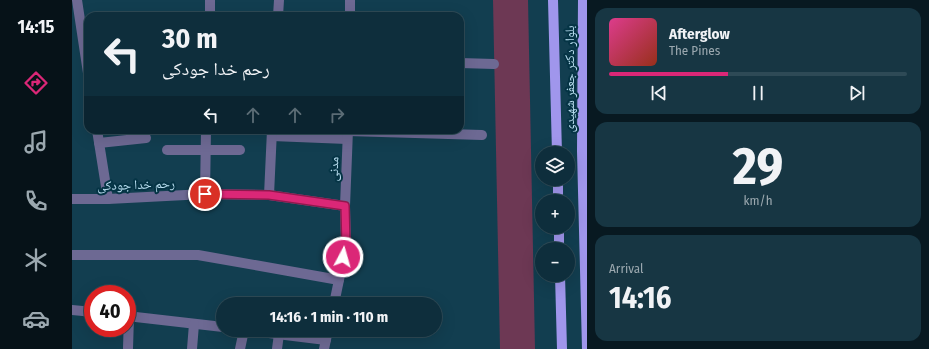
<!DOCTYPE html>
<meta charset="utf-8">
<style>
:root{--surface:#0e2e3c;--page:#173643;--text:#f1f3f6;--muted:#9ba8af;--line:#2e4a56;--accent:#db2777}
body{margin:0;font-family:"Fira Sans Condensed","Noto Naskh Arabic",sans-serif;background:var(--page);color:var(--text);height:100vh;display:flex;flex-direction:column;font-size:15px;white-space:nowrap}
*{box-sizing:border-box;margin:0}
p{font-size:13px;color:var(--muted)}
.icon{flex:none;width:22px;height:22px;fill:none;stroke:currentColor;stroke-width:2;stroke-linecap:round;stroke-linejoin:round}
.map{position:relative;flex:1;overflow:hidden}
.drawer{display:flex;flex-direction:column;gap:8px;padding:8px;background:#081921;width:342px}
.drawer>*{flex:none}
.hud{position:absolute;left:12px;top:12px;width:380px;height:122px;border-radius:12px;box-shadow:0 4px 16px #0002,0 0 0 1px var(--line);background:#0e2e3c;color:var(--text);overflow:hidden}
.tools{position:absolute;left:463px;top:146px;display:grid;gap:8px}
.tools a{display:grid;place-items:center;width:40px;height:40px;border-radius:50%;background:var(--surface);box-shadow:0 4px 16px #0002,0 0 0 1px var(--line);font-size:20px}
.speed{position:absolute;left:12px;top:285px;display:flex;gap:8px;font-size:20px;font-weight:700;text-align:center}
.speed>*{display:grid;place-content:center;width:52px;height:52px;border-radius:50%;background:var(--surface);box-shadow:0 4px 16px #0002,0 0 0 1px var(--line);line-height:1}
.speed .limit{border:6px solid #d22;background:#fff;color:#111}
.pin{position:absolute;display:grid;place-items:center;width:34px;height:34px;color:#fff;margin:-17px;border:2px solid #fff;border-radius:50%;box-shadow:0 1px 4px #0007}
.me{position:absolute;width:44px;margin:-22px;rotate:6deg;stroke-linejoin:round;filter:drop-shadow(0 0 3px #0008)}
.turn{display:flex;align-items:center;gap:14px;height:84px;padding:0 12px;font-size:18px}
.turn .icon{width:52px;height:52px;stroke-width:2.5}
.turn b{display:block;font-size:28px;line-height:34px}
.lanes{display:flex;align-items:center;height:38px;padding:0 12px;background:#0003;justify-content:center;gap:20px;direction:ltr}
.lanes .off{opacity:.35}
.big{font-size:30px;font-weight:700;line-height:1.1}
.drawer .card{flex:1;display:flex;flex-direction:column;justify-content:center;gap:6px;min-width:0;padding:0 14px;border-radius:12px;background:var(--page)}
.drawer .dial{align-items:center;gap:0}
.dial b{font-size:52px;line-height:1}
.song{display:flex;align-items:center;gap:12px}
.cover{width:48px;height:48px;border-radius:6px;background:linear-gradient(135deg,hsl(330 70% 55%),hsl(10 70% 35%))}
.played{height:4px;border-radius:2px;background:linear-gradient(90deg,var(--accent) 40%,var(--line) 40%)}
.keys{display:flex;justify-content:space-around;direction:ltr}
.trip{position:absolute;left:144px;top:297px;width:226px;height:40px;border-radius:20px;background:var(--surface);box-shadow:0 4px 16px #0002,0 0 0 1px var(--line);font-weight:700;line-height:40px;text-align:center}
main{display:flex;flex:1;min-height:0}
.tabs{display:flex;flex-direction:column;width:72px;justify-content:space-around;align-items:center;background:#061218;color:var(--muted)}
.tabs .icon{width:28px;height:28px}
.tabs .on{color:var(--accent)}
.tabs b{font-size:18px;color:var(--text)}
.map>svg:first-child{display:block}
.green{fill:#6d3854}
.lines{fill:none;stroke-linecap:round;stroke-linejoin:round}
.minor{stroke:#6d6993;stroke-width:10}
.major{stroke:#a096ec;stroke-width:10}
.route-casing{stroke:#8e194d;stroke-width:10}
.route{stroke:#db2777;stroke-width:7}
.labels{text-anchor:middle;stroke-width:4;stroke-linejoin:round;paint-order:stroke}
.street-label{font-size:13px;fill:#b9def0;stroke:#053445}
</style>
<main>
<nav class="tabs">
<b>14:15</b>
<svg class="icon on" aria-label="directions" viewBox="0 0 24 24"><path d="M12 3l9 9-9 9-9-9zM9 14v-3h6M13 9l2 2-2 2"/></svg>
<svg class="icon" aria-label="music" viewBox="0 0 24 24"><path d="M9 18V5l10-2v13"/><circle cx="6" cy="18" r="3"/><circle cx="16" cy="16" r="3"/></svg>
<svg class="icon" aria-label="phone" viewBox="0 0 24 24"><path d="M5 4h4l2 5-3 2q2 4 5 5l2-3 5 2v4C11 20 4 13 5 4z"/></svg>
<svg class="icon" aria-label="climate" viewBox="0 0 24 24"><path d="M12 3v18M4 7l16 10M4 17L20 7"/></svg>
<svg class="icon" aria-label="car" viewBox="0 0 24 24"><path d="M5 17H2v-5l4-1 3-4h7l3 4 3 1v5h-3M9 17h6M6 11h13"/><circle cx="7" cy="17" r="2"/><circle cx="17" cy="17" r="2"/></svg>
</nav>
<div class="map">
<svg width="515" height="349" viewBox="0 0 515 349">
<rect width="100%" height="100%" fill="#123e50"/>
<polygon class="green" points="421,0 456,0 463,349 428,349"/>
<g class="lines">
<g class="minor">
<polyline points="5,0 16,73"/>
<polyline points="138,16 138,0"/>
<polyline points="206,16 207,0"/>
<polyline points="278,16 278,0"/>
<polyline points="388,63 422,64"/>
<polyline points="25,130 36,199"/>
<polyline points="276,131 410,135"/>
<polyline points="200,136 275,139"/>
<polyline points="27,143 74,138"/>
<polyline points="95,150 168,150"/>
<polyline points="133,194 134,130"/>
<polyline points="197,195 200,130"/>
<polyline points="0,199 36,199 133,194 197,195 273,206"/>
<polyline points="0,255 126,255 267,280"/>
<polyline points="262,304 274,246 273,206 276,130"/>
<polyline points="0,310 21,312"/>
<polyline points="55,316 151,327"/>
<polyline points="173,330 254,340"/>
<polyline points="56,348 57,316"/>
<polyline points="120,349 122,324"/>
<polyline points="168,349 172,330"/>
<polyline points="205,349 207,334"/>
<polyline points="252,349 256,330"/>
</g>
<g class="major">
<polyline points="481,0 485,153"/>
<polyline points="511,0 510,151 515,349"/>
<polyline points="486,179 486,201"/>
<polyline points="487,227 487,249"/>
<polyline points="488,275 490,349"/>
</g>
</g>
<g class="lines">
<g class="route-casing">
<polyline id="route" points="133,194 197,195 273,206 274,246 271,257"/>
</g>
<use href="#route" class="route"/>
</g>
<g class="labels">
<g class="street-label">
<text transform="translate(497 79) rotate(-90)" y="5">بلوار دکتر جعفر شهیدی</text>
<text transform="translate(261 169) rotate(-88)" y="5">مدنی</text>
<text transform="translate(64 184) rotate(-2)" y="5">رحم خدا جودکی</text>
</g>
</g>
</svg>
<div class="tools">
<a><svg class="icon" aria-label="layers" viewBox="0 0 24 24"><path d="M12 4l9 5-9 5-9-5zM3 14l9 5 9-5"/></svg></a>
<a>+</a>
<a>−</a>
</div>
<div class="speed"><div class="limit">40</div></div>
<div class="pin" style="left:133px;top:194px;background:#d93025"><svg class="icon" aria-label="arrive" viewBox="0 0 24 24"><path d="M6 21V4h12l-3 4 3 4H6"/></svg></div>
<svg class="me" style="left:271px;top:257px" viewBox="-20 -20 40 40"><circle r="17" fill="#db2777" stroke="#fff" stroke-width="3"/><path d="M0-11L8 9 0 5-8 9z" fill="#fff"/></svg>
<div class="trip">14:16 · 1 min · 110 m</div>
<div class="hud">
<div class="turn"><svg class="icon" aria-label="left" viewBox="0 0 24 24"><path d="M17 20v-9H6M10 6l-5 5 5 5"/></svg><div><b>30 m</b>رحم خدا جودکی</div></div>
<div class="lanes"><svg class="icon" aria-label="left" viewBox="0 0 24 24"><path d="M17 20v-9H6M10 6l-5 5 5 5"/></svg><svg class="icon off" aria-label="ahead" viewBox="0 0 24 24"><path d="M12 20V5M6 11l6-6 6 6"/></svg><svg class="icon off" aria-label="ahead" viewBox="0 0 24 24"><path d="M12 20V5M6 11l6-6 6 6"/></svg><svg class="icon off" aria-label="right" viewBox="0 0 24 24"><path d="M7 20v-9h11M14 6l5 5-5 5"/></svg></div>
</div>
</div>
<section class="drawer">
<div class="card">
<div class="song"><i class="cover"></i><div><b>Afterglow</b><p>The Pines</p></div></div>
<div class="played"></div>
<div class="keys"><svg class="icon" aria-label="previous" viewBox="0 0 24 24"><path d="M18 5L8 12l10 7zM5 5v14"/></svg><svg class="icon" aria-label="pause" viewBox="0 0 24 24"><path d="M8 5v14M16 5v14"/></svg><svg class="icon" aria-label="next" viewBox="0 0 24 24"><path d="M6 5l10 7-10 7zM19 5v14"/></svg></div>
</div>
<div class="card dial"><b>29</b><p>km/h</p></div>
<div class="card"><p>Arrival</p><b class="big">14:16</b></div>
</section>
</main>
